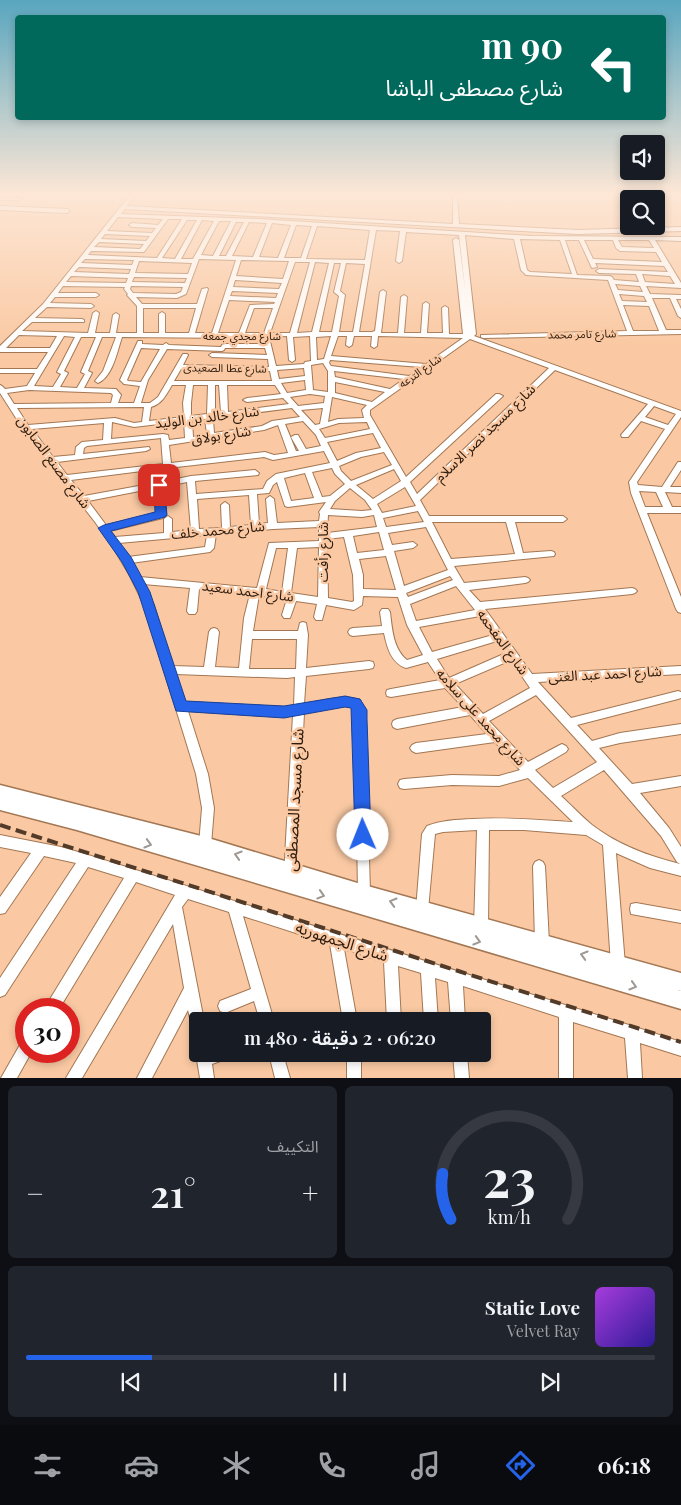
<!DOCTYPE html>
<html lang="ar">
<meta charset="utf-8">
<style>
:root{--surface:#171b24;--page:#20242c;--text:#f1f3f6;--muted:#9ea1a6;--line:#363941;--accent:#2563eb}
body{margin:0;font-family:"Playfair Display","Noto Sans Arabic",serif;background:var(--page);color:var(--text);direction:rtl;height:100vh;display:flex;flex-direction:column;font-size:19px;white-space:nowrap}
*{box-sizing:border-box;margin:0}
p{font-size:16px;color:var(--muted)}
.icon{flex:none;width:28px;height:28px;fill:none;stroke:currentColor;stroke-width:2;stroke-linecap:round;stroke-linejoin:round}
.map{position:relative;height:1078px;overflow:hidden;direction:ltr}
.panel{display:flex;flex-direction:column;gap:8px;padding:8px;background:#0d0f14;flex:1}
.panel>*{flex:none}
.top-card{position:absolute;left:15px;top:15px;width:651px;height:105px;border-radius:5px;box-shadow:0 2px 8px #0003;direction:rtl;background:#00695c;color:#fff;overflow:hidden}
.fabs{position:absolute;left:620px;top:135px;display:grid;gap:10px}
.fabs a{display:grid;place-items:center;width:45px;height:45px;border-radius:5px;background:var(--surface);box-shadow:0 2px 8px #0003;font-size:25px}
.speed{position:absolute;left:15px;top:998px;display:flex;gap:10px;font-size:25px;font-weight:700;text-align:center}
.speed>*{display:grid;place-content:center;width:65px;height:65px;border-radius:50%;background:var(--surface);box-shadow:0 2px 8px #0003;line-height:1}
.speed .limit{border:8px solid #d22;background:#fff;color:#111}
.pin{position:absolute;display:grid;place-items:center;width:42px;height:42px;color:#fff;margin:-21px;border-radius:10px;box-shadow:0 2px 8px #0006}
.me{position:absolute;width:55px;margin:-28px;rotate:359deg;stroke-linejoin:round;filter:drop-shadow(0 0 4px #0008)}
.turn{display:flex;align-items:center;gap:18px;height:105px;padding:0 20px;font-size:22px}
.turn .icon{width:65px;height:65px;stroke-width:2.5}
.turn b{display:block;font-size:35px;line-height:42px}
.big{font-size:38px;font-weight:600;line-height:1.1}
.panel .card{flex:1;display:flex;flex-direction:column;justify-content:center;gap:8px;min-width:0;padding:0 18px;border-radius:8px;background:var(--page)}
.panel .dial{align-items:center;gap:0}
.dial svg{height:130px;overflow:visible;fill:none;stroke:var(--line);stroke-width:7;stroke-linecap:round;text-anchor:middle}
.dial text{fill:var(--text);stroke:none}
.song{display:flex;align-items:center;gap:15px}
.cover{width:60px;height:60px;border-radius:8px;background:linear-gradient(135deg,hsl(280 70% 55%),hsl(250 70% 35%))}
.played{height:5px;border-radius:2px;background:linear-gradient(90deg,var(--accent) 20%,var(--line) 20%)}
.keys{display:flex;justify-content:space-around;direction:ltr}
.heat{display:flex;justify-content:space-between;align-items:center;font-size:28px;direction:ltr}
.panel .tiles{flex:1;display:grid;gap:8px;grid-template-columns:1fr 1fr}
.card:last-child{grid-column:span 2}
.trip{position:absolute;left:189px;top:1012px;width:302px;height:50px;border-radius:5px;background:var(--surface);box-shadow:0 2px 8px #0003;font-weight:600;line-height:50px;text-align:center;direction:rtl}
.dock{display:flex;height:80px;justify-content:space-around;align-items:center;background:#090b0e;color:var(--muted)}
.dock .icon{width:35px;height:35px}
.dock .selected{color:var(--accent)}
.dock b{font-size:22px;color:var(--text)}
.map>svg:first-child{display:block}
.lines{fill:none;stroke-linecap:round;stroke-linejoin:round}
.minor-casing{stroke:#a37753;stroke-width:2}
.major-casing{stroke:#a37753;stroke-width:3}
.minor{fill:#fff;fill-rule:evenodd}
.major{fill:#fff;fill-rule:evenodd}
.rail{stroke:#533b29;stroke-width:4;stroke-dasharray:11 5.5;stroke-linecap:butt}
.oneway{stroke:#a09892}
.route{fill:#2563eb;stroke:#184099}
.labels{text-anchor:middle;stroke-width:5;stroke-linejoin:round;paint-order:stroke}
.far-street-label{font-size:11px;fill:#2d1b0d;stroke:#fac9a3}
.street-label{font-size:14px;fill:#2d1b0d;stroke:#fac9a3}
.near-street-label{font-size:16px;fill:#2d1b0d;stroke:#fac9a3}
</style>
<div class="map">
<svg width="681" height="1078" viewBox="0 0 681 1078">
<rect width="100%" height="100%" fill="#fac9a3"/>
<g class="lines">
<g class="minor-casing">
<g id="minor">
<path d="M130,195H135L127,206L453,224V195H457L459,224L578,230L681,227V231L578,234L125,209L121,214L258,219L532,236L681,237V241L655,240L681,283V288L646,286L650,294L681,295V299H676L681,309V318L678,316L670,298H652L666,330H681V334L483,338L481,337V335L627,331L608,280L526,275L521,270L514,239L465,235L476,334L474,336L681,411V417L637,482L638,485L662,487L678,462H681V470L670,487H681V493L665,492L672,507H681V513H647L681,597V613L678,612L676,609L631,493L629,482L665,429L641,421L628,437H622L621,435L648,404L555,370L420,500L429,516H563L567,519L563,522H515L523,553L551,551L554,552L555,554L554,556L454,566L464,583L525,577L528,578L530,580L528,582L525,583L469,590L480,602L632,588L635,589L637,591L635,593L632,594L485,609L532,674L681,666V674L538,682L571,718L678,691L681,692V698L678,699L577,725L592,741L620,733L681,724V734L620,743L599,748L632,784L681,776V786L640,793L669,828L681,847V876L650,868L616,853L625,965L623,970L618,972L613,970L611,965L603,845L586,835L524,830H489L488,927L486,932L481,934L476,932L474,927L477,830L443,832L435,834L428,910L427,915L422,916L417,915L416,910L422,834L427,826C442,820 456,820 472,819C506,817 539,820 573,822L528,778L499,786L452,785L404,789L400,788L398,784L400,780L404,779L452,775L499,776L520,770L495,742L416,753L412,751L410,748L412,745L416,743L487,734L470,715L397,729L393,727L392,724L393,721L397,719L463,707L445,688L391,697L387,696L386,693L387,690L391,689L440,680L428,662L406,668C391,663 387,647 384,633L353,636L350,635L348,632L350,629L353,628L382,626L380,612L382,609H388L390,612C392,628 393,649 407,660L423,655L407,625L398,597L363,596L362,605L354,610L326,605L322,620H316L314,617L317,604L296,601L290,618H284L282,615L287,599L259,595L253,631H298L300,623L303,622L306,623L308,635L306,668L369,661L373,662L374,665L373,668L369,669L306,676L304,704C321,701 343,694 360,700L365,710L370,893L368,897L364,899L360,897L358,893L355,710L353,707L345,706L304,713L296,875L294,879L290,881L286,879L284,875L293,715L284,717L188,711L208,774L214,808L211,845L209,849L205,851L201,849L199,845L202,808L196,774L144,605L130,576L114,549L95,522L23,429L0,393V385L2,386L5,389L27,386L35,373H0V369H37L48,352H0V346L43,304ZM118,217L163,219L158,225L132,223L129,225L132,227L156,228L152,233L107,231ZM168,219H182L157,258L88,255L91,251L144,252ZM187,220H197L175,259L162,258ZM202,220L214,221L193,259H181ZM219,221H231L213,256L201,255ZM236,222H244L226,256H219ZM249,222L267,223L253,257L232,256ZM272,223L291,225L278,258L259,257ZM296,225L312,226L301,258H284ZM317,226L370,230L365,260L306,259ZM376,230L400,231L396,261L399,263L402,261L406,232L459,235L465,289L459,240L456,238L453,240L463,334H449L448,308L445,306L442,308L443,333H427L429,304L426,302L423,304L421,333H404L407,297L404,295L401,297L398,333H381L386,292L383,290L380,292L375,331L372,332H359ZM105,234L150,236L146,241L101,239ZM520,239L560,240L572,274L530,272L527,270ZM565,240H579L592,268L597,267L595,263L664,266L668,272L599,269L596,271L599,273L636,274L639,282L614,280L612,277L610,276L577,275ZM584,240H613L616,248L620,251L656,252L662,262L593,259ZM618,240H649L654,248L622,247ZM99,242L144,244L140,249L94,247ZM85,259L134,260L132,265L81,263ZM199,259L236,260L212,333H195L208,289L207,288L202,289L197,304H142L136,297L177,298L186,294ZM241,260L289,261L283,279L236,276ZM139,261L192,263L188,274L135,273ZM295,262H310L290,333H270ZM315,262L329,263L312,332L297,333ZM334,263H341L334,292L339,296L332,332H319ZM346,263L365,264L353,332H339L345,295L340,291ZM79,267L131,269L129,274L74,272ZM642,274L670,276L675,284L645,282ZM71,276L128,278L126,283L66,282ZM134,277L187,278L185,283L132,282ZM235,280L282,283L279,289L233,287ZM615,284L640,286L643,292L618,290ZM63,286L125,287L124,289L128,294L127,295L137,306V333H116L119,315L116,313L113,315L110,333H95L99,313L96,311L93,313L88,333L22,331L32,322H84V320L82,319L35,318L47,307L91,308L94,306L91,304L50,303L55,297H96L99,295L96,293H58ZM131,286L183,287L181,292L176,294L133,293L130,289ZM232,291L278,293L276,298L230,296ZM619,294L644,296L647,302L622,301ZM229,300L275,302L274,304L250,305L239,333H218ZM623,305L649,306L659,331H633ZM143,308H196L189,333H165V314L162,312L159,314V333H143ZM254,308H273L264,333H245ZM19,335L57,336L50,348H6ZM64,336L75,337L57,372L61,374L53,387L34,386ZM287,336L289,360L292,362L295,360L293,337L310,336L311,361L305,362L304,364L276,366L269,337ZM331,336L324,359L317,360L316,337ZM338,336H347L346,345L349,347L352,345L354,336H372L371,346L374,348L377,346L378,336L463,338L426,364L331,356ZM81,337H96L81,372L85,374L77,388L60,387L68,373L64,371ZM102,337H116L103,371L95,381L98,383C113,376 117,352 122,337L241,338L263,337L264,344H224L222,345L221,347L169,345L166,343L163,345L142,344V341H138L120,380L124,384L140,386L134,403H118L121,395L116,389L84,388L92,373L88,371ZM470,339L549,368L417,494L410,482L503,396L499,394H496L406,477L370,415V410ZM141,348L160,349L141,382L128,381L127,380ZM225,348H265L267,355L212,353L209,355L212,357L268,359L269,367L183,365L188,355L187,354H183L158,397L150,403H141L148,380L167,349L222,351L224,350ZM330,360L421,367L409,376L331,366L329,363ZM323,363L328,371V392L313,390L311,365ZM304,368L305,376L279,379L277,370ZM181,369L270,371L272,381H174ZM334,371L404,379L390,389L335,377ZM305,380L306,390L287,393L281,383ZM335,382L385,392L372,402L335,393ZM172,385H186L183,403L184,417L149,421L151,407C162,404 166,395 172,385ZM193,385H208L207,414L191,416V403ZM215,385H219L221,412L215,413ZM227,385H275L281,394L247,398L243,400L247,402L283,398L289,404L228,412ZM29,390L111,393L113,395L111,403L14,404L7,393ZM310,394L325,396L324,403L298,406L290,397ZM332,397L367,405L362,410L364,418L338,419L328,422ZM654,406L676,414L668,425L645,417ZM144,407L142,422L134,423L115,418L28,425L17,408ZM292,408L300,417L272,421L262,426L214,433L213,419L214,418ZM323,408L320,424L315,425L301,410ZM205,419L207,434L193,437L192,420ZM184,421L185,438L169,440L168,435L163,434L111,439L112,422L134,427ZM303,421L316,435L321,446L306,449L298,435H295L291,437L299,451H296L285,424ZM367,422L370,429L325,438L319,429L339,423ZM104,423L103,440L82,442L76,447L75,455L53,457L32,429ZM278,425L288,453L274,455L265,452L171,463L169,445L264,430ZM373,433L381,448L356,453L337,461L327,442ZM161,438L163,464L67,475L57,462L146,451L150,449L149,447L83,454L84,448L87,446ZM324,451L330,463L276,474L267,481L263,489L196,494L195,481L258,475L259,473L255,470L191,476L152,484L150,470L264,457L273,460ZM384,452L392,465L351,481L341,471L339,466L361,457ZM332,468L335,474L345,484L330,496L322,497L312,472ZM394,469L401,481L373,499L356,485ZM142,471L144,485L84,496L71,480ZM305,473L314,498L291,501L284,478ZM187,482L191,530L172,532V519L168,516L164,519V533L115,537L110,531L163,518L166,512L163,487ZM277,482L285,506L288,507L326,502L319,512L320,514L319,521L277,523L274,499L270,496L266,499L268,523L259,524L257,494L269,493L273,485ZM405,487L416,506L382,513L377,504ZM155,488L157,514L106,525L88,501ZM350,488L365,500L372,510L362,511L330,509L335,501ZM639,491L656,492L663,507H645ZM249,495L251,525L230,527L229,505L225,502L221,505L222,528L199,529L197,499ZM418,511L424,522L386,527L383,518ZM328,515L362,517L374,515L377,527L327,533ZM432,522H506L515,554L451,559ZM319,527V541L269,543L257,588L140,577L131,563L210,552L214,548L216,534L273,529ZM426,527L448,570L404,586L394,551L413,548L417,545L413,542L392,545L388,533ZM379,532L384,550L357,553L353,536ZM207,535L205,547L128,557L119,543ZM344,537L353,575L354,601L352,602L328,598L327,539ZM319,547L318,597L291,593L297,548ZM276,548H288L282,592L266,589ZM386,556L396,590L363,589V575L359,559ZM450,576L453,580L408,597L406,593ZM143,584L190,588L187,611L189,614H195L197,611L199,589L250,594L244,618L239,668L215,667L219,632L217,629L214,628L211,629L209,632L204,667L173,666L154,605ZM456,586L475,610L416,621L410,604ZM480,616L493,635L432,652L419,627ZM252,639H297L296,669H249ZM497,641L506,653L449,678L437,659ZM511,660L530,688L483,714L455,684ZM176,674L287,678L295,677L294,706L284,707L185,702ZM536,695L597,762L553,788L535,770L566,752L568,749L566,746L562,744L558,746L528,762L489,721ZM604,770L661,836L677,862L680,864C648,856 618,845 592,825C581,816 571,805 561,796Z"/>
<polygon points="0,198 19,198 21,199 19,200 0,200"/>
<polygon points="0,206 67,209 70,211 67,213 0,210"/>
<polygon points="0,835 61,847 85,854 632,1026 681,1042 681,1056 640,1043 642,1078 628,1078 625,1038 573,1022 573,1078 559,1078 559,1017 463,986 465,1021 451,1021 448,982 435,978 438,1021 424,1021 421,973 398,966 401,1021 387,1021 384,962 344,949 357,1021 343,1021 330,944 243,916 274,1021 260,1021 254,1001 225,1013 220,1011 218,1006 220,1001 251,989 229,912 188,899 182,907 204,1021 198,1021 198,1032 193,1030 188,1010 152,1078 137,1078 184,988 173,924 82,1078 66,1078 175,895 136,882 59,1009 44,1009 124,878 88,867 5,995 0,997 0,978 76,863 44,856 5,913 0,914 0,897 31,853 0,847"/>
<polygon points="539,860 543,862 545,866 549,943 547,948 542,950 537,948 535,943 533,866 535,862"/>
<polygon points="636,903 681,911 681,923 631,914 630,909 631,904"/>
<polygon points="26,1041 26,1051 32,1051 17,1078 1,1078 21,1043"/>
<polygon points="198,1050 198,1054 228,1054 226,1059 212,1064 214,1078 200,1078 196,1054"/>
<polygon points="269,1054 283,1054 290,1078 275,1078"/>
<polygon points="351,1054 359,1055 361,1060 361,1078 347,1078 347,1060 349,1055"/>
<polygon points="453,1054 467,1054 469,1078 455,1078"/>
</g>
</g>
<g class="major-casing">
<polygon id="major" points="0,785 205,837 364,885 681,973 681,991 649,982 681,991 681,1009 77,830 0,810"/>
</g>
<use href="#minor" class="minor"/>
<use href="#major" class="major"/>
<polyline class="rail" points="0,825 681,1042"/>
</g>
<defs><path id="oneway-chevron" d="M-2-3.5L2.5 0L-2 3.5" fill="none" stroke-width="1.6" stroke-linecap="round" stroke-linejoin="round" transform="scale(1.25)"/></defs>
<g class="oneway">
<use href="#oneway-chevron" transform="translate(148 844) rotate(16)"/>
<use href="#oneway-chevron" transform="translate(238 855) rotate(-163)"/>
<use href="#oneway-chevron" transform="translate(321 895) rotate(17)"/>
<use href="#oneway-chevron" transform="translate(393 902) rotate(-164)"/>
<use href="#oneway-chevron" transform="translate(477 941) rotate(16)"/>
<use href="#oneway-chevron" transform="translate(584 955) rotate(-164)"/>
<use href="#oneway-chevron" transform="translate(633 986) rotate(17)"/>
</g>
<linearGradient id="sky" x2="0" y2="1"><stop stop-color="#59a6bf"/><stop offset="0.56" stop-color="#fde7d6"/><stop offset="1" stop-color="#fde7d6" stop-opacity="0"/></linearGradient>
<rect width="681" height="346" fill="url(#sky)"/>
<polygon class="route" points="159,481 164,485 167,515 165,517 111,531 131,557 150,592 186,701 284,706 345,696 360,699 367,710 367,719 371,835 369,841 363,843 357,841 355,835 351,708 345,707 284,718 176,711 138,592 122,562 98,528 104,525 155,512 154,485"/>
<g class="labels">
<g class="far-street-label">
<text transform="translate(582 334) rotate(-1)" y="4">شارع تامر محمد</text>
<text x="242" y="340">شارع مجدي جمعه</text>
<text transform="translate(225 368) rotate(1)" y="4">شارع عطا الصعيدى</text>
<text transform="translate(420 371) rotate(-35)" y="4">شارع الترعه</text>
</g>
<g class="street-label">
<text transform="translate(207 417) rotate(-7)" y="5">شارع خالد بن الوليد</text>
<text transform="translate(485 433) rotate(-44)" y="5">شارع مسجد نصر الاسلام</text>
<text transform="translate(221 435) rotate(-9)" y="5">شارع بولاق</text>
<text transform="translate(54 462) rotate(53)" y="5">شارع مصنع الصابون</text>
<text transform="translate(218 530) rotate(-5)" y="5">شارع محمد خلف</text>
<text transform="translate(323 552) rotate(-90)" y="5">شارع رأفت</text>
<text transform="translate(248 591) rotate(7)" y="5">شارع احمد سعيد</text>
<text transform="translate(503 642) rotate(54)" y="5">شارع المفحمه</text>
<text transform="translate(605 674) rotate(-3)" y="5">شارع احمد عبد الغنى</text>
<text transform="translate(481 717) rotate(48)" y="5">شارع محمد على سلامه</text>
</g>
<g class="near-street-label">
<text transform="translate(294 800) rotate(-87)" y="6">شارع مسجد المصطفى</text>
<text transform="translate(342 941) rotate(18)" y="6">شارع الجمهوريه</text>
</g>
</g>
</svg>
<div class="fabs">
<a><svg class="icon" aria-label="sound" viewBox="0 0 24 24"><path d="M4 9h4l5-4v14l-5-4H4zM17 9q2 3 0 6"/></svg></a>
<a><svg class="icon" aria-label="search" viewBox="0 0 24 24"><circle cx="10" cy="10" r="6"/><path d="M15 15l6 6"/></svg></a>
</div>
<div class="speed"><div class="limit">30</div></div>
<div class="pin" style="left:159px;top:485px;background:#d93025"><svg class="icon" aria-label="arrive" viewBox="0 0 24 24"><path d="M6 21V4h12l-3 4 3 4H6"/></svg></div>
<svg class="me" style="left:363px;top:835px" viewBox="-20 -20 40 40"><circle r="19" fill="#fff"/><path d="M0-13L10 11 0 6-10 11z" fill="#2563eb"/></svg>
<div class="trip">06:20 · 2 دقيقة · 480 m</div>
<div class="top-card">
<div class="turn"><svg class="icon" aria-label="left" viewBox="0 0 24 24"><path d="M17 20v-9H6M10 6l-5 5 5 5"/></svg><div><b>90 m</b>شارع مصطفى الباشا</div></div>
</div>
</div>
<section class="panel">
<div class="tiles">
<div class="card dial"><svg viewBox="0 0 100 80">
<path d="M14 69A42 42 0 1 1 86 69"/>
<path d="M14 69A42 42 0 0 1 9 41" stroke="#2563eb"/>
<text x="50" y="56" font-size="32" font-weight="700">23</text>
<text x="50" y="72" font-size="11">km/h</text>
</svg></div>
<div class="card"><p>التكييف</p>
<div class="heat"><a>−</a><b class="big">21°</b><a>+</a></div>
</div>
<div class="card">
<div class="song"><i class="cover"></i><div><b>Static Love</b><p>Velvet Ray</p></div></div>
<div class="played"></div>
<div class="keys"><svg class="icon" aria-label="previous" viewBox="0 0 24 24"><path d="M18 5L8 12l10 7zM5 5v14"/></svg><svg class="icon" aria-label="pause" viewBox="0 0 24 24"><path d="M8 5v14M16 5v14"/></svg><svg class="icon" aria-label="next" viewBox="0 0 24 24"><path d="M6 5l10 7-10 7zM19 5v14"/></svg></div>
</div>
</div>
</section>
<nav class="dock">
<b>06:18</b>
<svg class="icon selected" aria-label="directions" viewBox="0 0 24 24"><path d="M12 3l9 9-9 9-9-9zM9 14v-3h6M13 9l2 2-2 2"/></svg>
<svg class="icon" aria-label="music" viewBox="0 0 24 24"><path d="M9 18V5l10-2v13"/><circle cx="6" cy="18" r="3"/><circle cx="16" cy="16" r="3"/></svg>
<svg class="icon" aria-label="phone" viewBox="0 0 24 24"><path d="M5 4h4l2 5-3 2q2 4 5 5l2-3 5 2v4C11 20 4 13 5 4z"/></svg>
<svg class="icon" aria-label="climate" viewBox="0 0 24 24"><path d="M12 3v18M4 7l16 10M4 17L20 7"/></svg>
<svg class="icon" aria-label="car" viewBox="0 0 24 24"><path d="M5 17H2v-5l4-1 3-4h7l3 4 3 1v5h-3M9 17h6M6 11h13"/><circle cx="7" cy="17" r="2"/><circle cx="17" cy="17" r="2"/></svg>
<svg class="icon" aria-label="filters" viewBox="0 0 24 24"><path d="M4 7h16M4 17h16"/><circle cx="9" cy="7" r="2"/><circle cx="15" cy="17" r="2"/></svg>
</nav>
